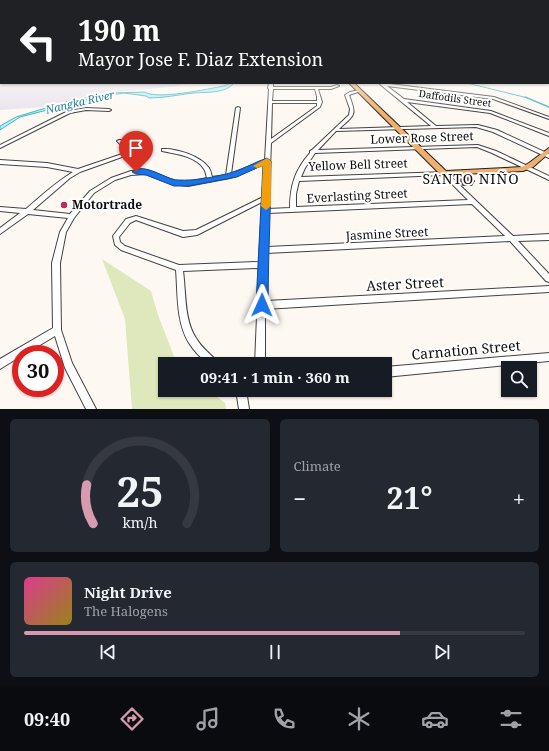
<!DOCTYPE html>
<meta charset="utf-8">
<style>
:root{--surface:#171b24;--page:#242831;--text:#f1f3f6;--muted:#9ea1a6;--line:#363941;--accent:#d79aaf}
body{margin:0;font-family:"Noto Serif",serif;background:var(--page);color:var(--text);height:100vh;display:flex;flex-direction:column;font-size:15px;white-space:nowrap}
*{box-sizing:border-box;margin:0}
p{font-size:13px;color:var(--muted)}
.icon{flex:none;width:22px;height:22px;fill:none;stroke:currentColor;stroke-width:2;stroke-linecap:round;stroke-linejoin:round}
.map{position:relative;height:409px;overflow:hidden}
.details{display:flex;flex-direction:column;gap:10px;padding:10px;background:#0d0f14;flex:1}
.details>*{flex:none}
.guide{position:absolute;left:0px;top:0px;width:549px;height:84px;box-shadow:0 1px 3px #0004;background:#202124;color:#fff;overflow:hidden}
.fabs{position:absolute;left:501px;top:361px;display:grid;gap:8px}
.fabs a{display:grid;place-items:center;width:36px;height:36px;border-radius:0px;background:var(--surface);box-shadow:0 1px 3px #0004;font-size:20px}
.speed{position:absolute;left:12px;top:345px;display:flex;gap:8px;font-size:20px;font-weight:700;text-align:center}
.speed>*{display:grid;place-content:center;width:52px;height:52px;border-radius:50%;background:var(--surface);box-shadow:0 1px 3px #0004;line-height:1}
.speed .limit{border:6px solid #d22;background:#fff;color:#111}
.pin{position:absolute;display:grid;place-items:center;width:34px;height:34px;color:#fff;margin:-41px -17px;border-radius:50% 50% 50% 0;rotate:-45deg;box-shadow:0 0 4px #0007}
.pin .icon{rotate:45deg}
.me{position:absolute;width:44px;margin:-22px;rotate:1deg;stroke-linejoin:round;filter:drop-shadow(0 0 3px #0008)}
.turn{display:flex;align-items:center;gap:14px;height:84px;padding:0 12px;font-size:18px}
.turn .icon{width:52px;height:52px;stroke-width:2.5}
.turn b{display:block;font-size:28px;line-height:34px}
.big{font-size:30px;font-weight:700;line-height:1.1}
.details .widget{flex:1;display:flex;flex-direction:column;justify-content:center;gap:6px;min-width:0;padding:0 14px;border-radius:6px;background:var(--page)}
.details .dial{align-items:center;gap:0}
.dial svg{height:104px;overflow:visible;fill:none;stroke:var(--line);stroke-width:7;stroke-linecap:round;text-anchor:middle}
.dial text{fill:var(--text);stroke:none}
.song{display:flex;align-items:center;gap:12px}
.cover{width:48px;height:48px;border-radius:6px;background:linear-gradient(135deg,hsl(330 70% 55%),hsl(50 70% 35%))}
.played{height:4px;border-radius:2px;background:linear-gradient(90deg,var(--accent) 75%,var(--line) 75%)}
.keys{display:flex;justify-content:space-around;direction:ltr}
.heat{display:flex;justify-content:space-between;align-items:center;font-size:22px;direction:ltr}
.details .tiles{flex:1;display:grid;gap:10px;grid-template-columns:1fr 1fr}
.widget:last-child{grid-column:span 2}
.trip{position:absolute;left:158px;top:357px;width:234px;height:40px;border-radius:0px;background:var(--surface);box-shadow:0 1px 3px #0004;font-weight:700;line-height:40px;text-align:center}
.menu{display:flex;height:64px;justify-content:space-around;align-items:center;background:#090b0e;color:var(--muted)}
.menu .icon{width:28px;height:28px}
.menu .on{color:var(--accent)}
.menu b{font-size:18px;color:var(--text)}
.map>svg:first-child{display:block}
.industrial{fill:#eae4ed}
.green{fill:#dee8bc}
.water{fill:#b9edf3;stroke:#43b5c7}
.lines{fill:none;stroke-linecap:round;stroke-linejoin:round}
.stream-far1{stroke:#43b5c7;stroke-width:1}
.stream{stroke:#43b5c7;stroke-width:1.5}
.minor-casing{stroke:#424242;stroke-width:2}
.major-casing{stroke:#202020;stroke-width:2}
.minor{fill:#fff;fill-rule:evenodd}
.major{fill:#f1af6f;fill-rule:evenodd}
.wall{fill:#4b4241}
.building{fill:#574d4c;stroke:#3d3635}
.route{fill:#1a73e8;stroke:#114b97}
.slow{fill:#f59e0b}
.poi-dot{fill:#b82d59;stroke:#fff;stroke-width:1.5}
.labels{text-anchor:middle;stroke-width:4;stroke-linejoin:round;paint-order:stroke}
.far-street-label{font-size:10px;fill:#0f0f0f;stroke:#fff}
.far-water-label{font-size:11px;font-style:italic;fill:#1d7f94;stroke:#fff}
.street-label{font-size:12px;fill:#0f0f0f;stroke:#fff}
.poi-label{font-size:12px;font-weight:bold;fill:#0f0f0f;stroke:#fff;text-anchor:start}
.quarter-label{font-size:14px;letter-spacing:1px;fill:#0f0f0f;stroke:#fff}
.near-street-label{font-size:14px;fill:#0f0f0f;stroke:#fff}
</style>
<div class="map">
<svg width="549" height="409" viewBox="0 0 549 409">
<rect width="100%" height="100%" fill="#fef8f2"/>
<polygon class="industrial" points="0,56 1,83 194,83 170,87 94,94 45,107 0,110"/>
<polygon class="green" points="102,259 151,291 158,315 177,364 165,364 165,390 208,390 225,403 226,409 132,409 125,319"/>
<path class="water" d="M230,83H234C226,94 204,92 193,93C177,95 164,98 149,98L146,96L124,93L98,97L20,117L0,130V126L16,117L69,101L110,93L145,92C156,100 208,89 224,86Z"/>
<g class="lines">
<polyline class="stream-far1" points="467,83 528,98"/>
<polyline class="stream" points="525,97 549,107"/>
<g class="minor-casing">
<g id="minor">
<path d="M269,83H273V87H331L337,85L339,86L331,89H318L322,102L320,107L271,143L269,195L270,197L268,199V209L290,208C290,186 295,170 310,153V151L312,150L349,115L350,109L345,95L350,92L359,90L361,91L349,95C357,116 355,114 339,129L431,126L381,85L380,84L382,83L494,97L549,117V119L493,99L387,86L404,99L491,111L549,133V136L490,113L407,102L436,126L478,125L497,130L549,154V158L493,132L476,127L336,131L318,150L478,145L496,151L549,176V180L492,153L477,147L315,153L305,168L301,177L446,172L513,236L549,234V240L518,241L549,274V282L546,281L510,241L266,253V301L549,286V292L265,309V364H255L259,268L183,271C186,292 184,320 196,338C201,347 210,354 217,361L219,364H208C201,358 194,351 189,343C176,322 178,294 176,270L121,250L115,245L113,236L126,219L136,216L183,231L196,230L263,197L265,164L230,178L188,186L172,184L146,174L131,175L115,180L94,193L74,218L66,232L60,263L61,330L72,363L96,409H86L65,368L55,336L25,354H21V356L0,369V359L53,328L52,263L60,232L68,218L28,214L0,234V228L20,213L0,211V207L26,209C41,196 56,182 73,172L47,167L0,164V160L47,163L78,169L128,152L117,141L119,140H121L133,151V153L80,172L70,178L33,210L70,214L90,191L111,178L131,171L147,170L175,181L188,182L207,178C206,175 206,172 204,169C196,156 176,154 162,151V149C176,148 201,156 209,168C211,171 211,174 212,177L226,175L236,108L238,107L240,108L231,174L233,173L265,160L269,89L268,88ZM273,89H315L317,96V101H272ZM272,103H317V106L271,139ZM443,175L468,200L296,207V194L299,181ZM262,202L259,262L179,265L125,246L120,242L119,237L130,223L136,220L183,237L197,235ZM472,204L505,236L267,247L268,213Z"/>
<polygon points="86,108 109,109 111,110 109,111 86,110 70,113 0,148 0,145 68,111"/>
<polygon points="549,353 549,361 385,377 385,367"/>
<polygon points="236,390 246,390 249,409 239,409"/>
</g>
</g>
<g class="major-casing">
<g id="major">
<rect x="548" y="71" width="1" height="3"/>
<polygon points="349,83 354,83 446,171 522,167 529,163 549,148 549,153 533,167 523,171 441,175"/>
</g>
</g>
<use href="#minor" class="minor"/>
<use href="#major" class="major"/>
</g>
<polygon class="wall" points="460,176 475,181 472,186 463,186 457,181"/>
<polygon class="building" points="460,176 470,176 475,181 466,182"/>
<linearGradient id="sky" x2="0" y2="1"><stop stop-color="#95cbec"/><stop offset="0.5" stop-color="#fffcf9"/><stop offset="1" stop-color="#fffcf9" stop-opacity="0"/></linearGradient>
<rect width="549" height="113" fill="url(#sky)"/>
<path class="route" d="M267,158L271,161C271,209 268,257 268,305L267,309L262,311L258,309L256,305L263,165L237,177L188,186H174L146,175L136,174L132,172C143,161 166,180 178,180C194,181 217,177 233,172C244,169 255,162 267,158Z"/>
<polygon class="slow" points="267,158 271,161 271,206 266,210 261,206 263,166 257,168 253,166"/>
<circle class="poi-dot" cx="64" cy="205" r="4"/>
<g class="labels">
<g class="far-street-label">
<text transform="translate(455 98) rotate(8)" y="4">Daffodils Street</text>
</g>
<g class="far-water-label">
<text transform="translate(80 102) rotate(-13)" y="4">Nangka River</text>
</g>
<g class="street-label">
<text transform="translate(422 138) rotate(-2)" y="4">Lower Rose Street</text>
<text transform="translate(358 165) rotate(-2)" y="4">Yellow Bell Street</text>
<text transform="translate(357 196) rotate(-3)" y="4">Everlasting Street</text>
<text transform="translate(387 234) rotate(-3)" y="4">Jasmine Street</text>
</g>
<g class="poi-label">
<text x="72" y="209">Motortrade</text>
</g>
<g class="quarter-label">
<text x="471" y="184">SANTO NIÑO</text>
</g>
<g class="near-street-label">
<text transform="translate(405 284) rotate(-3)" y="5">Aster Street</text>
<text transform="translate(466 350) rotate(-5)" y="5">Carnation Street</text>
</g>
</g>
</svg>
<div class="fabs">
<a><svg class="icon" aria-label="search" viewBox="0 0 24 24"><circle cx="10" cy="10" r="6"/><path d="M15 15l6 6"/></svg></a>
</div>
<div class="speed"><div class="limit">30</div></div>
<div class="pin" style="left:136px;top:172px;background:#d93025"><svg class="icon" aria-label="arrive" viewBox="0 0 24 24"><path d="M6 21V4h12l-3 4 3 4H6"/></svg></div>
<svg class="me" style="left:262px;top:305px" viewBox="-20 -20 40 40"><path d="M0-17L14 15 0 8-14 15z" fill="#1a73e8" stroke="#fff" stroke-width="4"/></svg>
<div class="trip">09:41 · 1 min · 360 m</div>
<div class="guide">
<div class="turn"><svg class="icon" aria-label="left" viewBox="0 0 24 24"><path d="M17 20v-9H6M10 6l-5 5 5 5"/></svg><div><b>190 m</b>Mayor Jose F. Diaz Extension</div></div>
</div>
</div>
<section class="details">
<div class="tiles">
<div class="widget dial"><svg viewBox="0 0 100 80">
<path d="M14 69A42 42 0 1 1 86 69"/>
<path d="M14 69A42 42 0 0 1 9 39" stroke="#d79aaf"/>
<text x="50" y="56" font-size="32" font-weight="700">25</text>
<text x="50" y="72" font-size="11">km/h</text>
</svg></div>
<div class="widget"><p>Climate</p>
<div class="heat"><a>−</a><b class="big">21°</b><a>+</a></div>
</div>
<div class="widget">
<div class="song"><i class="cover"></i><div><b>Night Drive</b><p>The Halogens</p></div></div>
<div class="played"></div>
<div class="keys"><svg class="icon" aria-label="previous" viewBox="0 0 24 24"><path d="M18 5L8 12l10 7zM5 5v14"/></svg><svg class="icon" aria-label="pause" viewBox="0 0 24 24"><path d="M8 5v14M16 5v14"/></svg><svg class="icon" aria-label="next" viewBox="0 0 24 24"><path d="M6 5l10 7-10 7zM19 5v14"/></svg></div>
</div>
</div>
</section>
<nav class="menu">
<b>09:40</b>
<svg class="icon on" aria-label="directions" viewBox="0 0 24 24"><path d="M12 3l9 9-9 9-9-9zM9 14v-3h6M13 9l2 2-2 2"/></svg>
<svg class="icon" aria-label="music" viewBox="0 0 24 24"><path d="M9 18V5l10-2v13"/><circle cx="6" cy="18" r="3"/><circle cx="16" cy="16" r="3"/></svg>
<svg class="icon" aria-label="phone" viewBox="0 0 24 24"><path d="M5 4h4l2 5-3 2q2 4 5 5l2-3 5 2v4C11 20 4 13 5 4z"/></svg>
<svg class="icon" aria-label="climate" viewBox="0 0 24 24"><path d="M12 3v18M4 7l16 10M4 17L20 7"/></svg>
<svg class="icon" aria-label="car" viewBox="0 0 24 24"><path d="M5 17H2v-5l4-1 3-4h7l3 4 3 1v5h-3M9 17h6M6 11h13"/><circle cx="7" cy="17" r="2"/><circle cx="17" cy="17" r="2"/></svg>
<svg class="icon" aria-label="filters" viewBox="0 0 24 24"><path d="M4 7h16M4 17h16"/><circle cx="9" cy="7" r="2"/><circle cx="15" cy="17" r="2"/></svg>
</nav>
